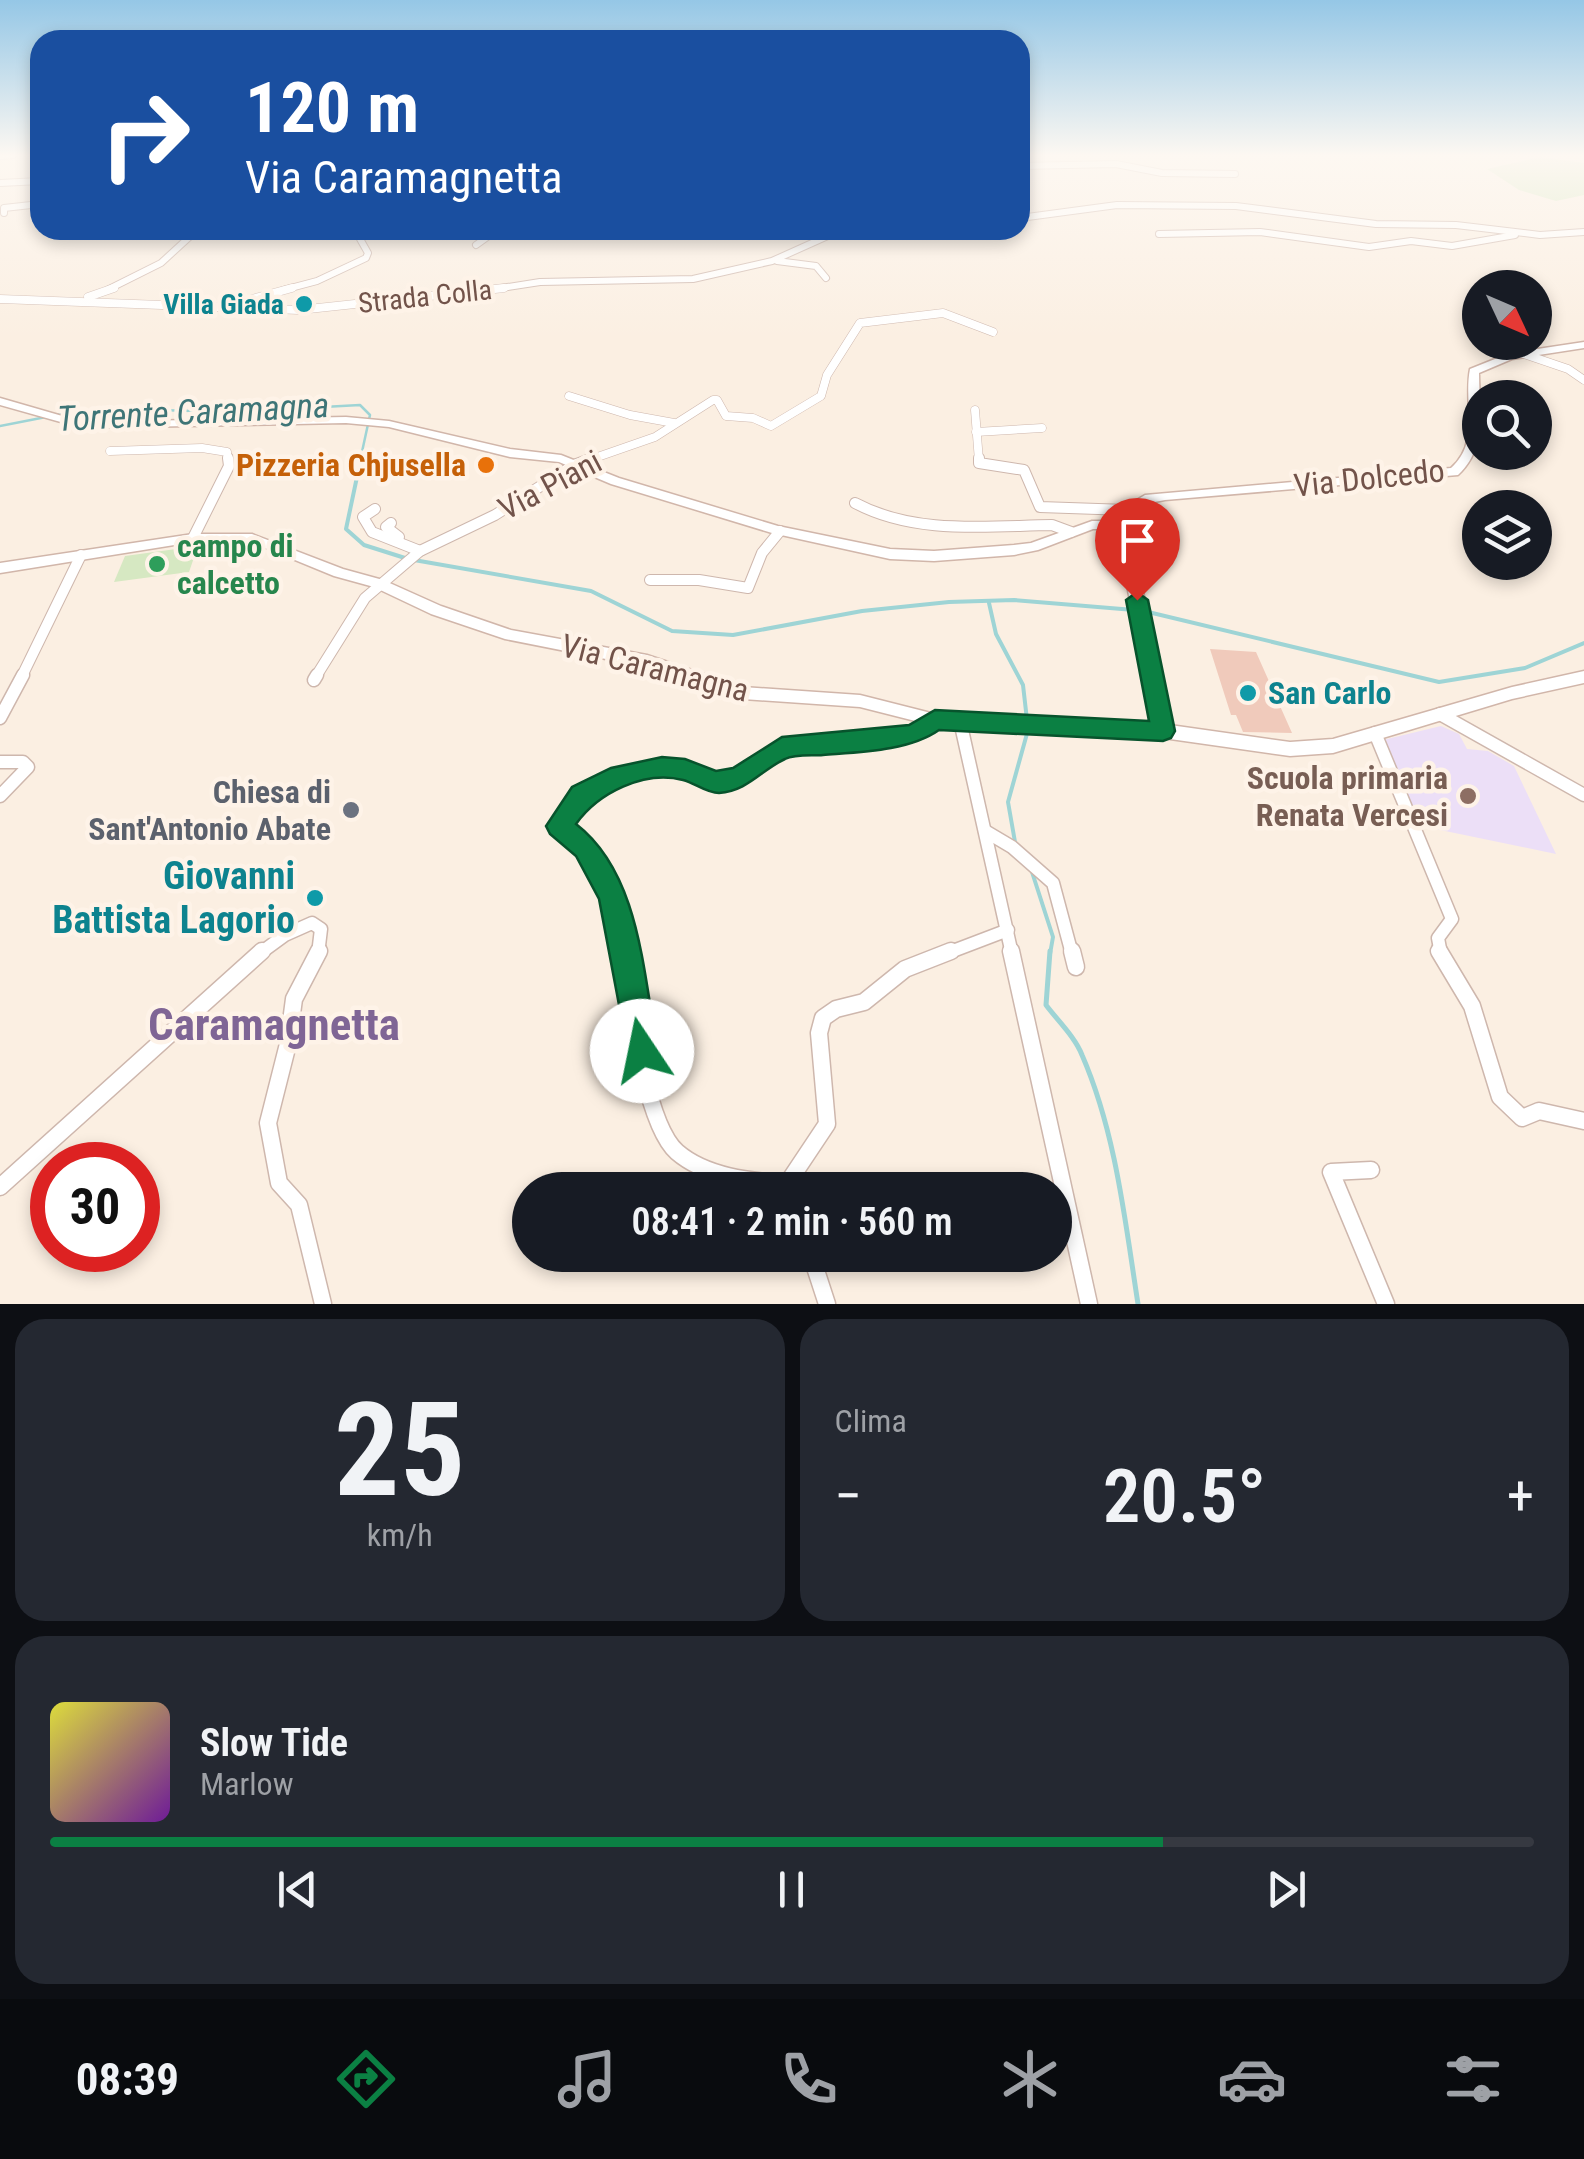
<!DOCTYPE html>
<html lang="it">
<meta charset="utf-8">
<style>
:root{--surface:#171b24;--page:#242831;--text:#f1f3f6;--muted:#9ea1a6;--line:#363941;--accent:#0b8043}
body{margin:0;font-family:"Roboto Condensed",sans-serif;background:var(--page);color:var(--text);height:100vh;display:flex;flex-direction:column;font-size:38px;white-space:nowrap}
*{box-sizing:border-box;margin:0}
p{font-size:32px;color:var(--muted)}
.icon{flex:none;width:55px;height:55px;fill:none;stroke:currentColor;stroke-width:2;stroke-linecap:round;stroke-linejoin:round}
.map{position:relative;height:1304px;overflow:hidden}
.drawer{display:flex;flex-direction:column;gap:15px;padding:15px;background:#0d0f14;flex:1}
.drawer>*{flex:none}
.guide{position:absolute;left:30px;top:30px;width:1000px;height:210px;border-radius:30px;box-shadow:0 5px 15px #0003;background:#1a4fa0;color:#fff;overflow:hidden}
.needle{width:65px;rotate:134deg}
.buttons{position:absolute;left:1462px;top:270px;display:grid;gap:20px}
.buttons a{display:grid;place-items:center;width:90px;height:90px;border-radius:50%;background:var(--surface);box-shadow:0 5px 15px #0003;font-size:50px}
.speed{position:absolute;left:30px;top:1142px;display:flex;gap:20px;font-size:50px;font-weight:700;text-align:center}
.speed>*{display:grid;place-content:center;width:130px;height:130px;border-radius:50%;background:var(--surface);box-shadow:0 5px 15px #0003;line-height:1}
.speed .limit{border:15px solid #d22;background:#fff;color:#111}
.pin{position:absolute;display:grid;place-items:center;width:85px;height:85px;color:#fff;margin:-102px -42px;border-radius:50% 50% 50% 0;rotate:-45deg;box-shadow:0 0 10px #0007}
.pin .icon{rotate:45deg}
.me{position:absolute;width:110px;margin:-55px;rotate:349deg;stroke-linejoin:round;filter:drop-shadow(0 0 8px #0008)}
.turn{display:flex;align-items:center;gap:35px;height:210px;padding:0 50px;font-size:45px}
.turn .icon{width:130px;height:130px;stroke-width:2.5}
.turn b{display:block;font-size:70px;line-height:85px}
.big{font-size:75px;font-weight:600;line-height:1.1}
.drawer .tile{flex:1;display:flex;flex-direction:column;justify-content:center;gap:15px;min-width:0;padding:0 35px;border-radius:30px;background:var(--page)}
.drawer .dial{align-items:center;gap:0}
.dial b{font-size:130px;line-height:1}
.song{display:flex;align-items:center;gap:30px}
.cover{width:120px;height:120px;border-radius:15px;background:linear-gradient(135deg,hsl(60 70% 55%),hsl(280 70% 35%))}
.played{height:10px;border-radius:5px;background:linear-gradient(90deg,var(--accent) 75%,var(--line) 75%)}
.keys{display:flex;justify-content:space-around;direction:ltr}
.heat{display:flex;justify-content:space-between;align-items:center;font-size:55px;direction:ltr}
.drawer .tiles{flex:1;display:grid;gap:15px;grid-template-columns:1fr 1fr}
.tile:last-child{grid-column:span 2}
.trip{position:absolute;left:512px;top:1172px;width:560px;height:100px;border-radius:50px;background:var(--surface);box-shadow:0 5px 15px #0003;font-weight:600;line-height:100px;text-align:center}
.tab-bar{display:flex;height:160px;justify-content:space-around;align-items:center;background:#090b0e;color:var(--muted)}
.tab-bar .icon{width:70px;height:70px}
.tab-bar .selected{color:var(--accent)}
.tab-bar b{font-size:45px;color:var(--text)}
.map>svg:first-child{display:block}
.education{fill:#ecdff7}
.green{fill:#d6e8c2}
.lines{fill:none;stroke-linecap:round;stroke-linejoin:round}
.stream-far2{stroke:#9ed4d5;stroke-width:2.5}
.stream-far1{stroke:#9ed4d5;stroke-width:4}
.stream{stroke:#9ed4d5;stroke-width:5}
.building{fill:#f0cabb}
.street-far4-casing{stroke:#ceb7ad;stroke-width:8}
.street-far3-casing{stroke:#ceb7ad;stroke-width:9}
.street-far2-casing{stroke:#ceb7ad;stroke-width:12}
.street-far1-casing{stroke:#ceb7ad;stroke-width:15}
.street-casing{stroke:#ceb7ad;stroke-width:19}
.secondary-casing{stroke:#d1b6aa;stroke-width:3}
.street-far4{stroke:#fff;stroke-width:6}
.street-far3{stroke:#fff;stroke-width:8}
.street-far2{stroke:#fff;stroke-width:10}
.street-far1{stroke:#fff;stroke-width:12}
.street{stroke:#fff;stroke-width:16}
.secondary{fill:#fff;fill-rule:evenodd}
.route{fill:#0b8043;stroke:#07532c;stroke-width:2.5}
.culture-dot{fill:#0f9aa8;stroke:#fef3e8;stroke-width:4}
.food-dot{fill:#e8710a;stroke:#fef3e8;stroke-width:4}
.leisure-dot{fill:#2e9e5b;stroke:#fef3e8;stroke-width:4}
.education-dot{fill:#8d6e63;stroke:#fef3e8;stroke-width:4}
.worship-dot{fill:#6b7280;stroke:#fef3e8;stroke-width:4}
.labels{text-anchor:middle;stroke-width:9;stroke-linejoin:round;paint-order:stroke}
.far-street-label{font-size:28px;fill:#72534a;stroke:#fef3e8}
.far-culture-label{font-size:28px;font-weight:bold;fill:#0d838f;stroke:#fef3e8;text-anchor:end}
.food-label{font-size:32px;font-weight:bold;fill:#c56008;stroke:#fef3e8;text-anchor:end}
.street-label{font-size:32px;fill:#72534a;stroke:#fef3e8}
.leisure-label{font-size:32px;font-weight:bold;fill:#27864d;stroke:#fef3e8;text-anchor:start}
.culture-label{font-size:32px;font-weight:bold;fill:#0d838f;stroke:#fef3e8;text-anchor:start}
.education-label{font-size:32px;font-weight:bold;fill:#785e54;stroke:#fef3e8;text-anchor:end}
.worship-label{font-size:32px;font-weight:bold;fill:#5b616d;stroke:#fef3e8;text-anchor:end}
.water-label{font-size:35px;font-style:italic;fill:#3e7577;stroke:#fef3e8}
.near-culture-label{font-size:38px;font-weight:bold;fill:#0d838f;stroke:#fef3e8;text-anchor:end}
.near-quarter-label{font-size:45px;font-weight:bold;fill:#7f6595;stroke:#fef3e8}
</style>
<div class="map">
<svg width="1584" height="1304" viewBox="0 0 1584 1304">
<rect width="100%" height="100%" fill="#fbefe2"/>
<polygon class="education" points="1441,726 1459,734 1467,749 1488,751 1514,766 1556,854 1421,826 1383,740"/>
<g class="green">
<polygon points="1540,157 1584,163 1584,195 1556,201 1519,190 1487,169"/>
<polygon points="198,546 189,572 114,582 125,556"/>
</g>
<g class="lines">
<g class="stream-far2">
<polyline points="55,415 122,409 230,412 360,405 370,415 360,461"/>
<polyline points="0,426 46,417"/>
</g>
<g class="stream-far1">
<polyline points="361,458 346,529 364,545 405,558"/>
<polyline points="414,560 591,591 672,631 733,635 862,611 949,602 1014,600 1134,610"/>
<polyline points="989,603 996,634 1023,685 1027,720"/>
<polyline points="1144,611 1439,682 1525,668 1584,643"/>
<polyline points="1015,842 1008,802 1028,730"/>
<polyline points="1032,872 1053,937 1050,954"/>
</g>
<path class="stream" d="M1050,951L1046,1005C1058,1021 1075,1037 1082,1055C1116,1133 1125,1221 1138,1304"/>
</g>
<polygon class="building" points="1210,649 1256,652 1292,733 1243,732 1236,715 1231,715"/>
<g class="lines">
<g class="street-far4-casing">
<g id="street-far4">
<polyline points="0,156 13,155"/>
<polyline points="1020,166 1116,164 1162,173 1235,174"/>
<polyline points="0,183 40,181"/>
<polyline points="4,213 4,208 40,204"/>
<polyline points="1020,218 1117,205 1236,206 1376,224 1456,225 1540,235 1584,232"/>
<polyline points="1159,234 1260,232 1369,247 1411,241 1452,246 1515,235"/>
<polyline points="476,245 497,230"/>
<polyline points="777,261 816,266 826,278"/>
<polyline points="107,290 161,263 197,230"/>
<polyline points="283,290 317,281 366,258 368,253 355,230"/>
<polyline points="488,290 540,282 693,279 772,261 841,230"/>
</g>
</g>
<g class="street-far3-casing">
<g id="street-far3">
<polyline points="88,297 114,288"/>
<polyline points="0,299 299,310 504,288"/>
<polyline points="234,304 292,288"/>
<polyline points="1524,354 1568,369 1584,380"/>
<polyline points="569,396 630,415 674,423"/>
<polyline points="975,410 979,461"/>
<polyline points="976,432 1042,428"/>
<polyline points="110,451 202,448 227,452 228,461"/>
<polyline points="586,461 655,437 713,400 717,400 726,416 753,418 771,426 821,396 827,375 860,323 943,313 993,332"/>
</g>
</g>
<g class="street-far2-casing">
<g id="street-far2">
<polyline points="979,458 979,463 1024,470 1040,507 1127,510"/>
<path d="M855,503C915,535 986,526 1052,525L1071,532"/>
<polyline points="375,509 363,517 372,532 420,551"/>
<polyline points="391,523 386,527 399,537"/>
<polyline points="193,538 229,466 228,458"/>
<polyline points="650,580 699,580 748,588 762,553 780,531"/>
<polyline points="21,678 81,555"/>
<polyline points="315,678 365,598 420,551 495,515 574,465 593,458"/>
</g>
</g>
<g class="street-far1-casing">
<g id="street-far1">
<polyline points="314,680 317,675"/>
<polyline points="1440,714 1584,795"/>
<polyline points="0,718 23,675"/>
<polyline points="960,721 1012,954"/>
<polyline points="1375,733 1452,919 1438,938 1441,954"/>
<polyline points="0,762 23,762 28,767 0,796"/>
<polyline points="985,831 1012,847 1053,883 1072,954"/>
<polyline points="259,954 285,935 312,923 321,929 318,954"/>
<path d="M624,954C615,902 604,858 560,826L575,801L611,779L668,767L718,782L746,776L768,754L782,747L915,735L935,720"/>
<polyline points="945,954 1008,930"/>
</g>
</g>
<g class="street-casing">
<g id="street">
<polyline points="319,951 294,999 288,1044 268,1123 279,1183 299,1205 323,1304"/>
<path d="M623,951C630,997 644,1123 677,1152C706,1177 750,1181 787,1184"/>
<polyline points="1011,951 1089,1304"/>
<polyline points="1072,951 1076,967"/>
<polyline points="1439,951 1472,1006 1500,1097 1522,1118 1539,1111 1584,1121"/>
<polyline points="1371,1170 1331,1172 1386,1304"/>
<polyline points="0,1187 262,951"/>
<polyline points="789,1190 787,1184 827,1124 819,1033 823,1018 836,1009 864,1002 905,969 951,951"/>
<polyline points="811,1255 827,1304"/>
</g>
</g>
<g class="secondary-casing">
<path id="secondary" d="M1584,342V348L1512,359L1479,373C1479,409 1488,447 1458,475L1165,500L1149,503L1128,517L1170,725L1290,742L1333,739L1512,687L1584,671V683L1512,699L1333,753L1290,756L1163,738L935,726L860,707L743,699L646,667L505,639L431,614L374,587L334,576L251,542H193L0,573V563L193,534H252L343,569L383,580L441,606L511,630L647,655L743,687L860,695L935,714L1154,724L1116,529H1093L1038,550L1014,555L934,561L890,559L772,533L611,484L559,462L510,457L389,427L346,423L82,428L0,405V398L83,422L346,417L389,421L510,449L561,455L619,478L778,526L890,549L934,551L1014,545L1031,543L1092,521H1115L1117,512L1145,495L1451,468C1481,442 1463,403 1470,369L1510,353Z"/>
</g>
<use href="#street-far4" class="street-far4"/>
<use href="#street-far3" class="street-far3"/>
<use href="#street-far2" class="street-far2"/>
<use href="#street-far1" class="street-far1"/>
<use href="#street" class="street"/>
<use href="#secondary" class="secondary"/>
</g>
<linearGradient id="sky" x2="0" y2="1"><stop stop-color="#95c7e6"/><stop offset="0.46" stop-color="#fdf8f2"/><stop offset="1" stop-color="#fdf8f2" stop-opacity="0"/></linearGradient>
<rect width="1584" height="338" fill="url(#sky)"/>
<path class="route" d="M1137,592L1148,600L1175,731L1171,738L1163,741L939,730C909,751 861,752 823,755C812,756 795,754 785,759C761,770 748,791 719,793C706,793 695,783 683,780C644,770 598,793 576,824C641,874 643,976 658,1051L653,1063L642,1067L630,1063L599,899L576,856L550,834L546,826L572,787L611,768L662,757L685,759L716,771L733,768L782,737L909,725L935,710L1149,721L1126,600Z"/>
<g class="culture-dot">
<circle cx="304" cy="304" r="10"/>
<circle cx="1248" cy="693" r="10"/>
<circle cx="315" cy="898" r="10"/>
</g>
<circle class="food-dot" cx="486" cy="465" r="10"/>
<circle class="leisure-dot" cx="157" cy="564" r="10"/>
<circle class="education-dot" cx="1468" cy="796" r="10"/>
<circle class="worship-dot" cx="351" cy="810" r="10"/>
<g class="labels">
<g class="far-street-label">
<text transform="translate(425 296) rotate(-6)" y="10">Strada Colla</text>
</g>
<g class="far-culture-label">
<text x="284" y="314">Villa Giada</text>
</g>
<g class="food-label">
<text x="466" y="476">Pizzeria Chjusella</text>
</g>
<g class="street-label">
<text transform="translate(1369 478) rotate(-6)" y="11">Via Dolcedo</text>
<text transform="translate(550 485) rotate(-28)" y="11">Via Piani</text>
<text transform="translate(655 668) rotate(14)" y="11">Via Caramagna</text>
</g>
<g class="leisure-label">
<text x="177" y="557">campo di<tspan x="177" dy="37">calcetto</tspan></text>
</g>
<g class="culture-label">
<text x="1268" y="704">San Carlo</text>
</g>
<g class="education-label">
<text x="1448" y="789">Scuola primaria<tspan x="1448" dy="37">Renata Vercesi</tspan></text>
</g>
<g class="worship-label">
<text x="331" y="803">Chiesa di<tspan x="331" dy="37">Sant'Antonio Abate</tspan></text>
</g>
<g class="water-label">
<text transform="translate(193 412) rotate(-3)" y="12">Torrente Caramagna</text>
</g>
<g class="near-culture-label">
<text x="295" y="889">Giovanni<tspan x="295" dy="44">Battista Lagorio</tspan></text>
</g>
<g class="near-quarter-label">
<text x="274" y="1040">Caramagnetta</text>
</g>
</g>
</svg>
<div class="buttons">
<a><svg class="needle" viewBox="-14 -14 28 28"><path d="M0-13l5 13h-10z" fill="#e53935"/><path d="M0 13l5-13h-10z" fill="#9ea1a6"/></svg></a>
<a><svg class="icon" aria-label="search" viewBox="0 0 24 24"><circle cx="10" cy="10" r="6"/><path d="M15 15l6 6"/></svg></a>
<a><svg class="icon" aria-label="layers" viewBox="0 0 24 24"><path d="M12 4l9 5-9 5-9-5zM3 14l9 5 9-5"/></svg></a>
</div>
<div class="speed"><div class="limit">30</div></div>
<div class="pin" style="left:1137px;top:600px;background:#d93025"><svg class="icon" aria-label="arrive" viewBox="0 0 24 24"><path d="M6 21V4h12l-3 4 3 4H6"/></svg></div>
<svg class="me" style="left:642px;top:1051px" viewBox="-20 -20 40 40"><circle r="19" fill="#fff"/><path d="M0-13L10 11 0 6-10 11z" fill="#0b8043"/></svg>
<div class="trip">08:41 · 2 min · 560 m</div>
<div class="guide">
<div class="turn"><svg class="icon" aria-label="right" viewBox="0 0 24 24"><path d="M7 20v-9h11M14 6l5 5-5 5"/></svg><div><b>120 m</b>Via Caramagnetta</div></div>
</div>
</div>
<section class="drawer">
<div class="tiles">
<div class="tile dial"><b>25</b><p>km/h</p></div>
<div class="tile"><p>Clima</p>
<div class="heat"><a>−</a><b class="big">20.5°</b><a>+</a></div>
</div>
<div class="tile">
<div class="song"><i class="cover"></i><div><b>Slow Tide</b><p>Marlow</p></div></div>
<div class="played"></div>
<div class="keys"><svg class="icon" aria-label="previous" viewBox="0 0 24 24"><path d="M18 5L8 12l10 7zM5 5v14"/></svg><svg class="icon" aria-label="pause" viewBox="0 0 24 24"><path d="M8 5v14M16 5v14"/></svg><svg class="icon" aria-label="next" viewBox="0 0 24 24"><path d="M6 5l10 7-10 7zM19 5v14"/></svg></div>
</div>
</div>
</section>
<nav class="tab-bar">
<b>08:39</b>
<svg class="icon selected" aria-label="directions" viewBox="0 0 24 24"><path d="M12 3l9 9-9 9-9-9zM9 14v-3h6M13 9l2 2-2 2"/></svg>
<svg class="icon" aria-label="music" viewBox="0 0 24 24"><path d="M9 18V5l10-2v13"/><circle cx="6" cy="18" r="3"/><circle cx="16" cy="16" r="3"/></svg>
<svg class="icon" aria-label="phone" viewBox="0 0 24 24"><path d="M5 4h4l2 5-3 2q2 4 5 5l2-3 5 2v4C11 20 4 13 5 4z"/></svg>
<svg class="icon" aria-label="climate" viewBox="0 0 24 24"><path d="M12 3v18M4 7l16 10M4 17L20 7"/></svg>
<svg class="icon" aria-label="car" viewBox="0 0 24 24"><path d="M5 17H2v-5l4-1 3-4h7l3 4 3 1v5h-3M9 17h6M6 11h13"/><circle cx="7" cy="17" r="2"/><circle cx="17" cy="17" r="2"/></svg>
<svg class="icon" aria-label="filters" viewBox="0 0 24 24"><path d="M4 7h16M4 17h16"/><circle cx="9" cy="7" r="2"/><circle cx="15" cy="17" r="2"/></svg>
</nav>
